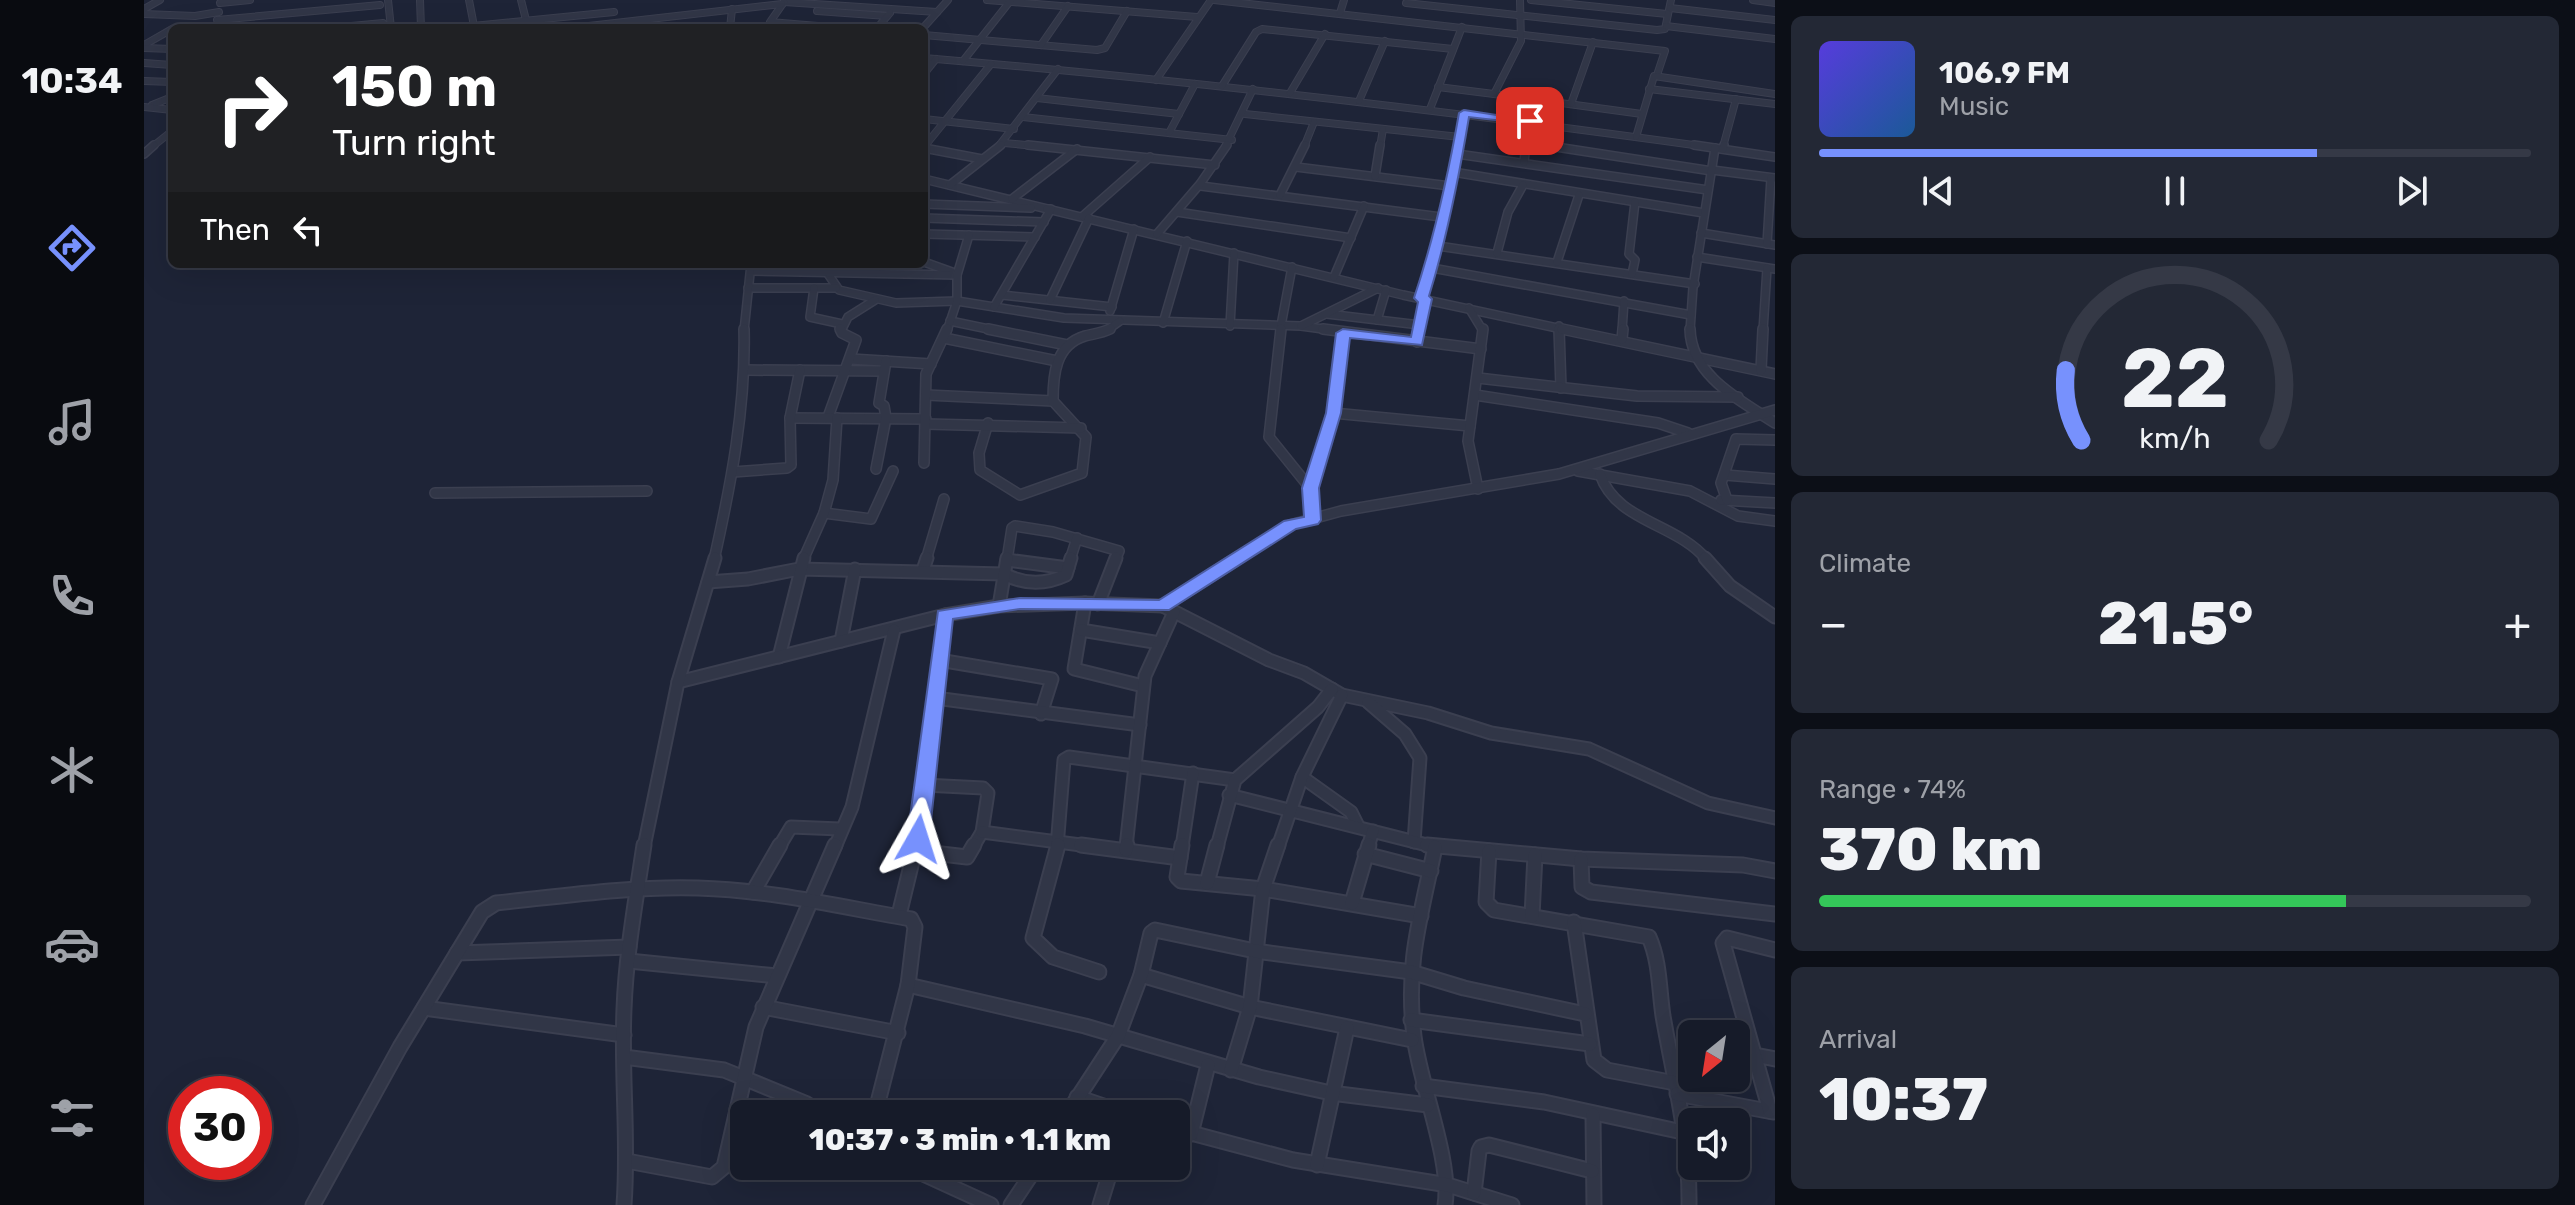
<!DOCTYPE html>
<meta charset="utf-8">
<style>
:root{--surface:#161b29;--page:#232835;--text:#f1f3f6;--muted:#9ea1a8;--line:#353946;--accent:#7791fd}
body{margin:0;font-family:Rubik,sans-serif;background:var(--page);color:var(--text);height:100vh;display:flex;flex-direction:column;font-size:30px;white-space:nowrap}
*{box-sizing:border-box;margin:0}
p{font-size:26px;color:var(--muted)}
.icon{flex:none;width:44px;height:44px;fill:none;stroke:currentColor;stroke-width:2;stroke-linecap:round;stroke-linejoin:round}
.map{position:relative;flex:1;overflow:hidden}
.details{display:flex;flex-direction:column;gap:16px;padding:16px;background:#0c0f17;width:800px}
.details>*{flex:none}
.banner{position:absolute;left:24px;top:24px;width:760px;height:244px;border-radius:12px;box-shadow:0 8px 32px #0002,0 0 0 2px var(--line);background:#202124;color:#fff;overflow:hidden}
.needle{width:52px;rotate:210deg}
.controls{position:absolute;left:1534px;top:1020px;display:grid;gap:16px}
.controls a{display:grid;place-items:center;width:72px;height:72px;border-radius:12px;background:var(--surface);box-shadow:0 8px 32px #0002,0 0 0 2px var(--line);font-size:40px}
.speed{position:absolute;left:24px;top:1076px;display:flex;gap:16px;font-size:40px;font-weight:700;text-align:center}
.speed>*{display:grid;place-content:center;width:104px;height:104px;border-radius:50%;background:var(--surface);box-shadow:0 8px 32px #0002,0 0 0 2px var(--line);line-height:1}
.speed .limit{border:12px solid #d22;background:#fff;color:#111}
.pin{position:absolute;display:grid;place-items:center;width:68px;height:68px;color:#fff;margin:-34px;border-radius:16px;box-shadow:0 4px 12px #0006}
.me{position:absolute;width:88px;margin:-44px;rotate:6deg;stroke-linejoin:round;filter:drop-shadow(0 0 6px #0008)}
.turn{display:flex;align-items:center;gap:28px;height:168px;padding:0 32px;font-size:36px}
.turn .icon{width:104px;height:104px;stroke-width:2.5}
.turn b{display:block;font-size:56px;line-height:68px}
.then{display:flex;align-items:center;height:76px;padding:0 32px;background:#0003;gap:16px;font-size:30px}
.big{font-size:60px;font-weight:800;line-height:1.1}
.details .widget{flex:1;display:flex;flex-direction:column;justify-content:center;gap:12px;min-width:0;padding:0 28px;border-radius:12px;background:var(--page)}
.details .dial{align-items:center;gap:0}
.dial svg{height:208px;overflow:visible;fill:none;stroke:var(--line);stroke-width:7;stroke-linecap:round;text-anchor:middle}
.dial text{fill:var(--text);stroke:none}
.song{display:flex;align-items:center;gap:24px}
.cover{width:96px;height:96px;border-radius:12px;background:linear-gradient(135deg,hsl(250 70% 55%),hsl(210 70% 35%))}
.played{height:8px;border-radius:4px;background:linear-gradient(90deg,var(--accent) 70%,var(--line) 70%)}
.keys{display:flex;justify-content:space-around;direction:ltr}
.heat{display:flex;justify-content:space-between;align-items:center;font-size:44px;direction:ltr}
.charge{height:12px;border-radius:6px;background:linear-gradient(90deg,#34c759 74%,var(--line) 0)}
.trip{position:absolute;left:586px;top:1100px;width:460px;height:80px;border-radius:12px;background:var(--surface);box-shadow:0 8px 32px #0002,0 0 0 2px var(--line);font-weight:800;line-height:80px;text-align:center}
main{display:flex;flex:1;min-height:0}
.menu{display:flex;flex-direction:column;width:144px;justify-content:space-around;align-items:center;background:#090b10;color:var(--muted)}
.menu .icon{width:56px;height:56px}
.menu .on{color:var(--accent)}
.menu b{font-size:36px;color:var(--text)}
.map>svg:first-child{display:block}
.lines{fill:none;stroke-linecap:round;stroke-linejoin:round}
.street-far4-casing{stroke:#3b3f50;stroke-width:8}
.street-far3-casing{stroke:#3b3f50;stroke-width:10}
.street-far2-casing{stroke:#3b3f50;stroke-width:12}
.street-far1-casing{stroke:#3b3f50;stroke-width:15}
.street-casing{stroke:#3b3f50;stroke-width:17}
.street-far4{stroke:#313647;stroke-width:6}
.street-far3{stroke:#313647;stroke-width:7}
.street-far2{stroke:#313647;stroke-width:9}
.street-far1{stroke:#313647;stroke-width:11}
.street{stroke:#313647;stroke-width:13}
.route{fill:#7791fd;stroke:#4d5ea4;stroke-width:2}
</style>
<main>
<nav class="menu">
<b>10:34</b>
<svg class="icon on" aria-label="directions" viewBox="0 0 24 24"><path d="M12 3l9 9-9 9-9-9zM9 14v-3h6M13 9l2 2-2 2"/></svg>
<svg class="icon" aria-label="music" viewBox="0 0 24 24"><path d="M9 18V5l10-2v13"/><circle cx="6" cy="18" r="3"/><circle cx="16" cy="16" r="3"/></svg>
<svg class="icon" aria-label="phone" viewBox="0 0 24 24"><path d="M5 4h4l2 5-3 2q2 4 5 5l2-3 5 2v4C11 20 4 13 5 4z"/></svg>
<svg class="icon" aria-label="climate" viewBox="0 0 24 24"><path d="M12 3v18M4 7l16 10M4 17L20 7"/></svg>
<svg class="icon" aria-label="car" viewBox="0 0 24 24"><path d="M5 17H2v-5l4-1 3-4h7l3 4 3 1v5h-3M9 17h6M6 11h13"/><circle cx="7" cy="17" r="2"/><circle cx="17" cy="17" r="2"/></svg>
<svg class="icon" aria-label="filters" viewBox="0 0 24 24"><path d="M4 7h16M4 17h16"/><circle cx="9" cy="7" r="2"/><circle cx="15" cy="17" r="2"/></svg>
</nav>
<div class="map">
<svg width="1631" height="1205" viewBox="0 0 1631 1205">
<rect width="100%" height="100%" fill="#1e2437"/>
<g class="lines">
<g class="street-far4-casing">
<g id="street-far4">
<polyline points="244,0 247,28"/>
<polyline points="276,0 277,28"/>
<polyline points="325,0 330,26"/>
<polyline points="377,0 382,20"/>
<polyline points="843,0 1053,17"/>
<polyline points="1070,0 1521,51 1513,75"/>
<polyline points="1376,0 1377,41 1350,94 1498,114"/>
<polyline points="1387,0 1523,14"/>
<polyline points="1609,0 1631,3"/>
<polyline points="640,2 793,12"/>
<polyline points="640,2 626,22 698,28"/>
<polyline points="76,3 106,0"/>
<polyline points="1262,3 1513,30 1521,29 1527,0"/>
<polyline points="1526,8 1631,20"/>
<polyline points="0,9 16,0"/>
<polyline points="673,11 743,16"/>
<polyline points="1196,13 1200,0"/>
<polyline points="0,14 51,16 75,12"/>
<polyline points="73,20 236,5"/>
<polyline points="1522,26 1631,39"/>
<polyline points="186,28 239,23"/>
<polyline points="309,28 470,12"/>
<polyline points="427,28 638,4"/>
<polyline points="586,28 588,9"/>
<polyline points="733,28 746,13"/>
<polyline points="779,28 804,0"/>
<polyline points="780,35 953,50 961,48 983,11"/>
<polyline points="0,45 28,29"/>
<polyline points="897,45 924,6"/>
<polyline points="0,48 28,49"/>
<path d="M780,58C1042,80 1303,111 1564,147"/>
<polyline points="819,61 867,0"/>
<polyline points="0,63 28,65"/>
<polyline points="780,74 792,59"/>
<polyline points="1012,80 1067,0"/>
<polyline points="0,81 28,82"/>
<polyline points="1078,86 1112,32 1118,29 1309,49"/>
<polyline points="1294,87 1350,94"/>
<polyline points="1505,89 1631,104"/>
<polyline points="1146,93 1181,34"/>
<polyline points="893,98 1035,114"/>
<polyline points="1215,101 1241,41"/>
<polyline points="1427,104 1449,42"/>
<polyline points="8,105 28,97"/>
<polyline points="0,107 28,110"/>
<polyline points="1286,109 1318,27"/>
<polyline points="1101,114 1316,137"/>
<polyline points="879,117 1088,140"/>
<polyline points="780,119 870,129"/>
<polyline points="1025,133 1051,84"/>
<polyline points="1492,137 1510,76 1631,94"/>
<polyline points="860,143 903,147"/>
<polyline points="1382,143 1412,147"/>
<polyline points="8,147 28,131"/>
<polyline points="780,147 847,64"/>
<polyline points="854,147 914,69"/>
<polyline points="1081,147 1109,89"/>
<polyline points="1160,147 1170,122"/>
<polyline points="1236,147 1239,129"/>
<polyline points="1313,147 1320,113"/>
<polyline points="1382,147 1386,121"/>
<polyline points="1579,147 1592,99"/>
</g>
</g>
<g class="street-far3-casing">
<g id="street-far3">
<polyline points="884,145 1071,165"/>
<polyline points="1399,145 1568,171"/>
<polyline points="1550,145 1631,157"/>
<polyline points="780,148 782,145"/>
<polyline points="780,148 838,159"/>
<polyline points="1579,149 1580,145"/>
<polyline points="0,154 10,145"/>
<polyline points="1313,154 1564,190"/>
<polyline points="1380,162 1382,145"/>
<polyline points="1152,167 1306,186"/>
<polyline points="1568,170 1631,178"/>
<polyline points="1309,172 1560,213"/>
<polyline points="1231,176 1236,145"/>
<polyline points="780,179 1259,295 1427,331"/>
<polyline points="806,185 857,145"/>
<polyline points="1057,186 1297,217"/>
<polyline points="1136,195 1161,145"/>
<polyline points="868,199 933,149"/>
<polyline points="780,204 887,208"/>
<polyline points="1033,212 1207,238"/>
<polyline points="939,216 1006,157"/>
<polyline points="780,218 900,222"/>
<polyline points="1557,233 1631,245"/>
<polyline points="780,234 891,237"/>
<polyline points="1013,234 1056,184 1083,145"/>
<polyline points="1623,244 1627,178"/>
<polyline points="1294,246 1551,284"/>
<polyline points="1353,253 1364,212 1379,185"/>
<polyline points="1553,257 1631,269"/>
<polyline points="780,262 808,272"/>
<polyline points="1413,262 1435,195"/>
<polyline points="682,264 682,271 695,290 752,303 813,301 920,318 1157,326 1194,331"/>
<polyline points="1288,268 1547,315"/>
<polyline points="607,271 813,275"/>
<polyline points="1488,274 1491,260 1485,254 1491,202"/>
<polyline points="1190,277 1220,206"/>
<polyline points="604,288 692,288"/>
<polyline points="670,288 666,317 698,324"/>
<polyline points="858,295 968,307"/>
<polyline points="1277,298 1294,246 1314,145"/>
<polyline points="906,300 945,218"/>
<polyline points="850,307 907,209 903,209"/>
<polyline points="1325,308 1339,331"/>
<polyline points="966,311 990,229"/>
<polyline points="1183,314 1276,325"/>
<polyline points="1233,320 1242,290"/>
<polyline points="806,321 854,331"/>
<polyline points="1019,323 1043,241"/>
<polyline points="1086,326 1090,253"/>
<polyline points="1157,326 1234,288"/>
<polyline points="1415,326 1415,331"/>
<polyline points="600,331 607,264"/>
<polyline points="697,331 704,317 731,300"/>
<polyline points="803,331 813,301 813,275 825,235"/>
<polyline points="962,331 976,321"/>
<polyline points="1136,331 1148,267"/>
<polyline points="1275,331 1281,299"/>
<polyline points="1478,331 1480,301"/>
<polyline points="1546,331 1549,287 1571,148"/>
<polyline points="1619,331 1623,268"/>
</g>
</g>
<g class="street-far2-casing">
<g id="street-far2">
<polyline points="844,329 923,345"/>
<polyline points="1137,329 1125,437 1166,488"/>
<polyline points="1179,329 1337,349"/>
<polyline points="1415,329 1417,388"/>
<polyline points="1418,329 1631,374"/>
<path d="M1546,329C1547,376 1596,400 1631,423"/>
<polyline points="800,338 913,361"/>
<polyline points="1478,339 1479,329"/>
<polyline points="1273,342 1275,329"/>
<polyline points="707,359 787,364"/>
<polyline points="601,370 740,371"/>
<polyline points="1617,370 1619,329"/>
<polyline points="1334,378 1493,396 1594,397"/>
<polyline points="782,395 909,401"/>
<polyline points="1331,395 1514,423 1544,433"/>
<polyline points="1189,413 1326,426"/>
<polyline points="684,417 712,340 698,333 696,329"/>
<polyline points="646,418 782,419"/>
<path d="M844,423L835,453L836,470L876,495L938,473L942,437L909,401C909,375 911,345 941,336C949,334 958,333 966,329"/>
<polyline points="782,424 937,428"/>
<polyline points="780,463 782,374 803,329"/>
<polyline points="732,469 742,418 740,406 735,403 742,361"/>
<polyline points="1434,471 1546,491 1594,516 1631,521"/>
<polyline points="589,472 643,468 647,465 646,418 656,370"/>
<path d="M1456,474C1472,522 1533,523 1563,560"/>
<polyline points="1581,475 1631,479"/>
<polyline points="1334,489 1324,441 1339,329"/>
<polyline points="291,493 503,491"/>
<polyline points="1577,500 1631,503"/>
<polyline points="1583,500 1577,483 1592,439 1631,440"/>
<polyline points="680,513 727,519 749,471"/>
<polyline points="1168,520 1166,488 1189,413 1199,333"/>
<path d="M570,560C587,484 602,407 600,329"/>
<polyline points="659,560 680,513 689,480 693,418"/>
<polyline points="782,560 800,499"/>
<polyline points="863,560 868,528 871,526 909,532 975,551 971,560"/>
<polyline points="926,560 933,538"/>
<polyline points="1091,560 1146,525 1197,511 1415,474 1631,410"/>
</g>
</g>
<g class="street-far1-casing">
<g id="street-far1">
<polyline points="1561,558 1586,586 1631,617"/>
<polyline points="863,560 924,568"/>
<polyline points="779,570 783,558"/>
<path d="M564,582L604,579L655,569L860,574C881,585 901,585 922,575L927,558"/>
<polyline points="941,603 930,669 999,686"/>
<polyline points="954,604 972,558"/>
<polyline points="855,606 863,558"/>
<polyline points="1019,606 1125,660 1160,673 1198,695 1284,713 1347,733 1445,749 1564,803 1631,818"/>
<polyline points="937,630 1016,643"/>
<polyline points="697,641 711,569"/>
<polyline points="635,657 660,558"/>
<polyline points="795,660 908,679 897,714"/>
<polyline points="534,682 801,615 855,606 941,603 1019,606 1094,558"/>
<polyline points="791,698 996,725"/>
<polyline points="1224,702 1261,734 1276,758 1270,842"/>
<polyline points="1158,777 1207,812 1214,826"/>
<polyline points="780,785 839,788 844,793 838,832 829,847"/>
<polyline points="1085,795 1291,847"/>
<polyline points="838,832 952,847"/>
<polyline points="500,847 534,682 571,558"/>
<polyline points="635,847 647,827 696,829"/>
<polyline points="691,847 708,807 750,630"/>
<polyline points="772,847 801,615"/>
<polyline points="913,847 920,760 925,757 1091,780"/>
<polyline points="982,847 1001,676 1030,612"/>
<polyline points="1038,847 1049,773"/>
<polyline points="1073,847 1091,780 1174,707 1188,689"/>
<polyline points="1134,847 1158,777 1198,695"/>
<polyline points="1224,847 1229,831"/>
</g>
</g>
<g class="street-casing">
<g id="street">
<polyline points="914,845 889,938 909,957 955,972"/>
<polyline points="937,845 1036,858"/>
<polyline points="1038,845 1033,877 1037,881 1119,889 1277,916"/>
<polyline points="1283,845 1437,859 1599,865 1631,871"/>
<path d="M1291,847C1277,916 1261,964 1270,1036C1276,1085 1308,1161 1301,1205"/>
<polyline points="982,850 983,845"/>
<polyline points="772,851 823,857 830,845"/>
<path d="M1345,851L1342,902L1350,910L1505,937C1516,962 1515,989 1519,1016C1530,1079 1546,1140 1545,1205"/>
<polyline points="1221,854 1287,871"/>
<polyline points="1437,859 1438,887 1447,892 1631,914"/>
<polyline points="1063,883 1073,845"/>
<polyline points="609,892 636,845"/>
<polyline points="1208,903 1225,845"/>
<polyline points="755,915 772,845"/>
<polyline points="1388,916 1391,855"/>
<polyline points="1430,922 1450,1060 1463,1070 1531,1083"/>
<polyline points="313,953 485,947"/>
<polyline points="485,961 633,976"/>
<polyline points="997,975 1106,1007 1268,1040"/>
<polyline points="764,985 941,1026 1115,1077 1187,1093 1284,1105"/>
<polyline points="619,1007 754,1033"/>
<polyline points="280,1008 480,1035"/>
<polyline points="1267,1020 1446,1044"/>
<polyline points="1611,1055 1631,1059"/>
<polyline points="480,1057 580,1070 661,1103 678,1114"/>
<polyline points="1087,1070 1106,1007 1119,889 1134,845"/>
<polyline points="1279,1086 1400,1102 1543,1133"/>
<polyline points="1533,1094 1629,1112"/>
<polyline points="933,1097 983,1114"/>
<polyline points="1626,1111 1579,943 1583,938 1631,950"/>
<polyline points="923,1114 974,1036 997,975 1007,933 1011,930 1111,951 1267,972 1320,988 1441,1014"/>
<polyline points="1449,1115 1450,1205"/>
<polyline points="1032,1129 1149,1160 1304,1185 1368,1205"/>
<polyline points="1047,1134 1064,1065"/>
<polyline points="483,1161 568,1177 580,1167 612,1027 691,845"/>
<polyline points="1173,1165 1203,1028"/>
<polyline points="762,1166 847,1205"/>
<polyline points="1330,1193 1335,1151 1337,1147 1345,1145 1448,1171"/>
<path d="M169,1205L256,1047L338,912L352,903C419,896 487,886 554,888C626,890 697,907 767,919L771,927L764,985L731,1114"/>
<path d="M480,1205C485,1139 477,1075 480,1009C482,954 492,899 500,845"/>
<polyline points="867,1205 893,1166"/>
<polyline points="956,1205 968,1166"/>
</g>
</g>
<use href="#street-far4" class="street-far4"/>
<use href="#street-far3" class="street-far3"/>
<use href="#street-far2" class="street-far2"/>
<use href="#street-far1" class="street-far1"/>
<use href="#street" class="street"/>
</g>
<path class="route" d="M1320,110L1391,121L1386,124L1325,117C1315,177 1303,238 1285,296L1288,299L1278,345L1206,338L1197,413L1175,488L1177,520L1174,524L1152,529L1025,610L876,609L809,619L785,839L782,845H766L763,839L794,611L876,598L1015,600L1140,521L1160,517L1158,488L1182,413L1192,333L1199,329L1267,337L1274,302L1270,298C1290,238 1304,176 1315,113Z"/>
</svg>
<div class="controls">
<a><svg class="needle" viewBox="-14 -14 28 28"><path d="M0-13l5 13h-10z" fill="#e53935"/><path d="M0 13l5-13h-10z" fill="#9ea1a8"/></svg></a>
<a><svg class="icon" aria-label="sound" viewBox="0 0 24 24"><path d="M4 9h4l5-4v14l-5-4H4zM17 9q2 3 0 6"/></svg></a>
</div>
<div class="speed"><div class="limit">30</div></div>
<div class="pin" style="left:1386px;top:121px;background:#d93025"><svg class="icon" aria-label="arrive" viewBox="0 0 24 24"><path d="M6 21V4h12l-3 4 3 4H6"/></svg></div>
<svg class="me" style="left:774px;top:839px" viewBox="-20 -20 40 40"><path d="M0-17L14 15 0 8-14 15z" fill="#7791fd" stroke="#fff" stroke-width="4"/></svg>
<div class="trip">10:37 · 3 min · 1.1 km</div>
<div class="banner">
<div class="turn"><svg class="icon" aria-label="right" viewBox="0 0 24 24"><path d="M7 20v-9h11M14 6l5 5-5 5"/></svg><div><b>150 m</b>Turn right</div></div>
<div class="then">Then<svg class="icon" aria-label="left" viewBox="0 0 24 24"><path d="M17 20v-9H6M10 6l-5 5 5 5"/></svg></div>
</div>
</div>
<section class="details">
<div class="widget">
<div class="song"><i class="cover"></i><div><b>106.9 FM</b><p>Music</p></div></div>
<div class="played"></div>
<div class="keys"><svg class="icon" aria-label="previous" viewBox="0 0 24 24"><path d="M18 5L8 12l10 7zM5 5v14"/></svg><svg class="icon" aria-label="pause" viewBox="0 0 24 24"><path d="M8 5v14M16 5v14"/></svg><svg class="icon" aria-label="next" viewBox="0 0 24 24"><path d="M6 5l10 7-10 7zM19 5v14"/></svg></div>
</div>
<div class="widget dial"><svg viewBox="0 0 100 80">
<path d="M14 69A42 42 0 1 1 86 69"/>
<path d="M14 69A42 42 0 0 1 8 42" stroke="#7791fd"/>
<text x="50" y="56" font-size="32" font-weight="700">22</text>
<text x="50" y="72" font-size="11">km/h</text>
</svg></div>
<div class="widget"><p>Climate</p>
<div class="heat"><a>−</a><b class="big">21.5°</b><a>+</a></div>
</div>
<div class="widget"><p>Range · 74%</p><b class="big">370 km</b><div class="charge"></div></div>
<div class="widget"><p>Arrival</p><b class="big">10:37</b></div>
</section>
</main>
